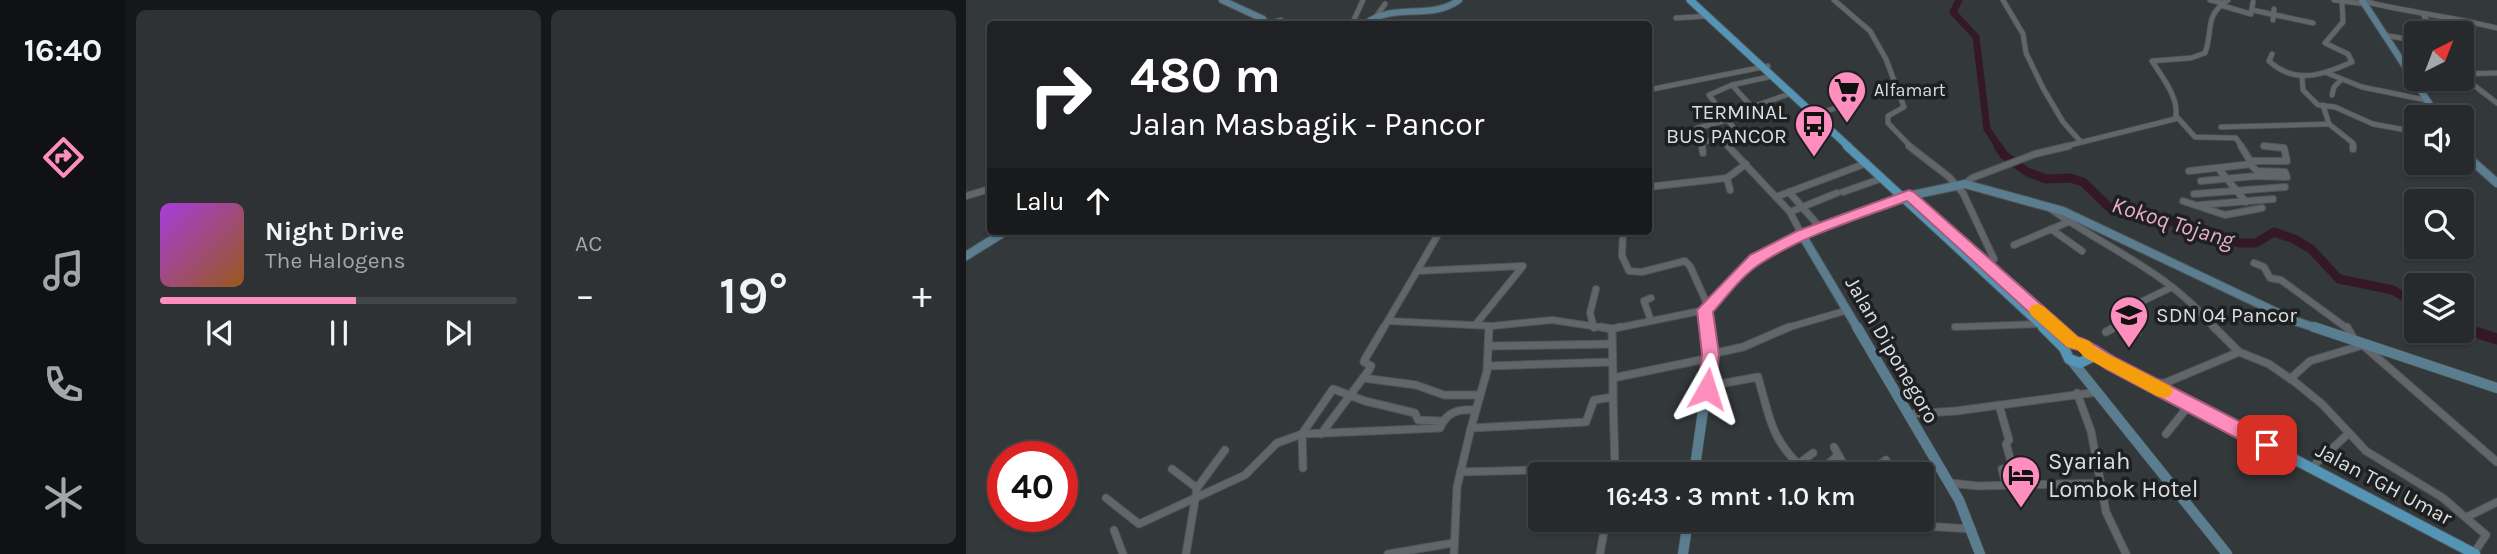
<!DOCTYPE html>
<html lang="id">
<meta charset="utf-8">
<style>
:root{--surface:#262a2c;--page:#2e3234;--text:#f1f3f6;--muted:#a4a7a9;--line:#424648;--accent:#fe8ebe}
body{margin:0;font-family:Karla,sans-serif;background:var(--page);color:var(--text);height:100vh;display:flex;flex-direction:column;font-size:26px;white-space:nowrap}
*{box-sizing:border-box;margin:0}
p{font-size:23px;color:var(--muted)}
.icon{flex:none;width:38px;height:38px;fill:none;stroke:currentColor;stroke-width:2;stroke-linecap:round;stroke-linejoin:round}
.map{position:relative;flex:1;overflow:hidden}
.details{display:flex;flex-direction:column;gap:10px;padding:10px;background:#151718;width:840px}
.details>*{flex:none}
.hud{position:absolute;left:21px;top:21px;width:665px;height:214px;border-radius:7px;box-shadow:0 2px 5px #0004,0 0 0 2px var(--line);background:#202124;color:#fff;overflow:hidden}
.needle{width:46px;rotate:42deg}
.fabs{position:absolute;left:1438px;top:21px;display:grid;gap:14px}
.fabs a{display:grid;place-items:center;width:70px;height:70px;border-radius:7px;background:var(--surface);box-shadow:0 2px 5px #0004,0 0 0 2px var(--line);font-size:35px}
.speed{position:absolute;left:21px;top:441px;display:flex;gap:14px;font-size:35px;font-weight:700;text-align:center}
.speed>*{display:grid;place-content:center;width:91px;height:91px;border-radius:50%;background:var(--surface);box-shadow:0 2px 5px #0004,0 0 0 2px var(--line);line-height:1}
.speed .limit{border:10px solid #d22;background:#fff;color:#111}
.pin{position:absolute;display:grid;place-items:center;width:60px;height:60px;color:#fff;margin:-30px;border-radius:14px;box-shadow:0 4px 10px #0006}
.me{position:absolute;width:77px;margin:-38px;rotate:6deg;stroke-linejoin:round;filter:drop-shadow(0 0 5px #0008)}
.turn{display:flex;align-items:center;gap:24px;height:147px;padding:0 28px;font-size:32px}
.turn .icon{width:91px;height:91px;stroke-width:2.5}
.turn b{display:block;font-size:49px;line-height:60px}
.then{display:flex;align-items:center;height:66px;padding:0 28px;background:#0003;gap:14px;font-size:26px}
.big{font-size:52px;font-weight:600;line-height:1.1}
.details .widget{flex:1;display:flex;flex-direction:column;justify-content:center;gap:10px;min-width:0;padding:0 24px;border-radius:10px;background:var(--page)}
.song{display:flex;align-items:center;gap:21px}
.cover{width:84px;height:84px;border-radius:10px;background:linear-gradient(135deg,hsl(280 70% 55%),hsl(30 70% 35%))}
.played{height:7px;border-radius:4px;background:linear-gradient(90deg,var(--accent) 55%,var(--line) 55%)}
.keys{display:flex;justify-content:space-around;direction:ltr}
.heat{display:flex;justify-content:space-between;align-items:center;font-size:38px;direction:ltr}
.details .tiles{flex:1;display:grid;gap:10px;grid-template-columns:repeat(2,1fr)}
.trip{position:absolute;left:562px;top:462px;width:406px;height:70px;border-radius:7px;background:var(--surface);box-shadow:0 2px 5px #0004,0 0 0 2px var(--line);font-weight:600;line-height:70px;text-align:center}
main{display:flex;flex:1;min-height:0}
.dock{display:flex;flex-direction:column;width:126px;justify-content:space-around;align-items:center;background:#0f1112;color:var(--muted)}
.dock .icon{width:49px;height:49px}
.dock .current{color:var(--accent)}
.dock b{font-size:32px;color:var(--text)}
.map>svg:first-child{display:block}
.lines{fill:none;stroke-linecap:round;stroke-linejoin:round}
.river-far2{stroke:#341924;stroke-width:7}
.river-far1{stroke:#341924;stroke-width:9}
.river{stroke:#341924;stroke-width:11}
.street-far2-casing{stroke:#515457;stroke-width:6}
.street-far1-casing{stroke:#515457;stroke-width:8}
.street-casing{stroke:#515457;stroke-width:9}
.secondary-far2-casing{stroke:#515457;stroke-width:8}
.secondary-far1-casing{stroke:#515457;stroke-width:10}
.secondary-casing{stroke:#515457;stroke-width:11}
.primary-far2-casing{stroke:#515457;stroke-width:9}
.primary-far1-casing{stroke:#515457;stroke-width:10}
.primary-casing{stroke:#515457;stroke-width:12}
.street-far2{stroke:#61666a;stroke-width:4.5}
.street-far1{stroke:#61666a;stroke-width:6}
.street{stroke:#61666a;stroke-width:7}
.secondary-far2{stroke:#5b7d90;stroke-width:6}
.secondary-far1{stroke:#5b7d90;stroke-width:8}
.secondary{stroke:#5b7d90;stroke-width:10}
.primary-far2{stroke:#5495b6;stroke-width:7}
.primary-far1{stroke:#5495b6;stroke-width:8}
.primary{stroke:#5495b6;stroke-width:10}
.route{fill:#fe8ebe;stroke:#a55c7c;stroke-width:2}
.slow{fill:#f59e0b}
.labels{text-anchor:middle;stroke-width:7;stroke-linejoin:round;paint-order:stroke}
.far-poi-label{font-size:18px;fill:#dbdee0;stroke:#1d1f20;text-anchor:start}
.poi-label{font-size:21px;fill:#dbdee0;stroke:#1d1f20;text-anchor:end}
.street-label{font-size:21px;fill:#dbdee0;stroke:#1d1f20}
.water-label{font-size:23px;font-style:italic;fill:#e8adc4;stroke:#1d1f20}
.near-poi-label{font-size:24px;fill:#dbdee0;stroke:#1d1f20;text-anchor:start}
</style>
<main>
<nav class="dock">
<b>16:40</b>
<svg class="icon current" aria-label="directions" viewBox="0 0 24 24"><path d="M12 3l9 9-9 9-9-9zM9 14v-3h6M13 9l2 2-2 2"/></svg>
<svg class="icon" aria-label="music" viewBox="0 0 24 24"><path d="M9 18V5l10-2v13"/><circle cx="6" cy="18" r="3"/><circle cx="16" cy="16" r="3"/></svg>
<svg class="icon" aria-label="phone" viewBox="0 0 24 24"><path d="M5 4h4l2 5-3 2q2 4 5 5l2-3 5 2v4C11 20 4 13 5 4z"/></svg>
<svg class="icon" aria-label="climate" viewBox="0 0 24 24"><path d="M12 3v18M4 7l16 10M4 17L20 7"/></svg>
</nav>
<section class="details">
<div class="tiles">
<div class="widget">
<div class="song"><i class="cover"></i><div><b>Night Drive</b><p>The Halogens</p></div></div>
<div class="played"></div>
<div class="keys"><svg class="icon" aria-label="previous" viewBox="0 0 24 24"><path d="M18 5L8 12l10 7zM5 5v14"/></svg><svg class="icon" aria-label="pause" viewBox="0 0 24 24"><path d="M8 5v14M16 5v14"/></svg><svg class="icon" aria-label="next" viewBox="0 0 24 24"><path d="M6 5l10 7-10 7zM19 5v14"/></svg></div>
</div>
<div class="widget"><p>AC</p>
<div class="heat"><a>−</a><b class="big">19°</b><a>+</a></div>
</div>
</div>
</section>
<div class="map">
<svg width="1531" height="554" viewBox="0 0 1531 554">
<rect width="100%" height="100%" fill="#33383b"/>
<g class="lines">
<polyline class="river-far2" points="993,0 987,12 1010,37 1021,129 1033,147"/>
<g class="river-far1">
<polyline points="1032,146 1038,155 1061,172 1080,179 1104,178 1117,182 1144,208 1234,228 1273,243 1290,243 1308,232 1328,239 1345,249 1373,279 1427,290 1451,305"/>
<polyline points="1496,328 1500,329"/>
</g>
<polyline class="river" points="1496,328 1531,339"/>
<g class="street-far2-casing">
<g id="street-far2">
<polyline points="868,0 904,31 920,59 938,107 922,116 922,123 945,147"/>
<polyline points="1037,0 1057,34 1060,53 1077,88 1097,122 1114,141"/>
<polyline points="1244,0 1257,3"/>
<polyline points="1368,0 1399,4"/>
<path d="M1397,1C1441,12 1487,17 1531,28"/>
<polyline points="1254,5 1285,14 1287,2"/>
<polyline points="1286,10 1347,23"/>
<polyline points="411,15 419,4"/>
<polyline points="1458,16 1470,33"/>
<polyline points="710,18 743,16"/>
<polyline points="1307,20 1308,9"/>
<polyline points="301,24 315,20"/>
<polyline points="386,24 397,0"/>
<polyline points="1418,35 1451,41"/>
<path d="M1306,54L1303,61C1329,85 1357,75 1386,62L1382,54L1359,43L1377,22L1376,2"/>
<polyline points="1361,73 1396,87 1460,100"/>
<polyline points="1496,74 1531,73"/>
<polyline points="1496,76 1531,103"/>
<polyline points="1336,77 1337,90 1352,105 1369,107 1407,124 1451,132"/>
<polyline points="766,85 786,107 826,93"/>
<polyline points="682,90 802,66"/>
<polyline points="1366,95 1368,87 1375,80"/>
<polyline points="1357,105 1363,124 1387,143 1387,147"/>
<polyline points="854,113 895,100"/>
<polyline points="1211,117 1229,137 1270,138 1276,147"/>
<polyline points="1255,127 1363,124"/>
<polyline points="731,128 762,120"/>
<polyline points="1298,146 1311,147"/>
<polyline points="736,147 735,143 771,132"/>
<polyline points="762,147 761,140 773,135 743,95 766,85 807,76"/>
<path d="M1096,147L1209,119C1215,100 1196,77 1186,61L1225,58L1239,53C1248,29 1237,17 1262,0"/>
</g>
</g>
<g class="street-far1-casing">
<g id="street-far1">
<polyline points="736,146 737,153"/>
<polyline points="762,146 824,212"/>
<polyline points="943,146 983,177 997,193 1028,259"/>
<polyline points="1387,146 1387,149"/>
<polyline points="1285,161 1321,161 1318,148 1298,146"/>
<polyline points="1252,168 1280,202"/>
<polyline points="1223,171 1286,164 1275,146"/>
<polyline points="761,178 780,164"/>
<polyline points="1235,181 1290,176 1321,177 1319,172 1291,171 1285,165"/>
<polyline points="999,184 1006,178 1069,154 1103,146"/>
<polyline points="682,187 761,178 764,190"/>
<polyline points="823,192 851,224"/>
<polyline points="877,192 917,178"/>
<polyline points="1228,194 1319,187"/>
<polyline points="0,196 24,189"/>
<polyline points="810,197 901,163"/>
<polyline points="1217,201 1259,215 1296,208"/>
<polyline points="1234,205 1307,199"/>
<path d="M1085,209C1141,249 1205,273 1249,329"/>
<polyline points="1085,229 1116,251"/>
<polyline points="474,231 451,271 557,266 510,324"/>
<polyline points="657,231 656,256 663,271 676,272 719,261 724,266 742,306"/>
<polyline points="836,235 824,212 871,193"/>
<polyline points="1048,245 1102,222"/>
<polyline points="1288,263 1298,267 1304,278 1315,280 1382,329"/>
<polyline points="685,298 678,301 685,321"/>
<polyline points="422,321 526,326 586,320 646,329"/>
<polyline points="989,327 1073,324"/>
<polyline points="628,328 624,313 630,289"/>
<polyline points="417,329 451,271"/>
<polyline points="523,329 523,326"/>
<polyline points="646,329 739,310"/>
<polyline points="817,329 882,310"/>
<polyline points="1146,329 1160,322"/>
<polyline points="1168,329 1150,314 1206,287"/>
</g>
</g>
<g class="street-casing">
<g id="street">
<polyline points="635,327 646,329"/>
<polyline points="1166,327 1172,332"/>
<polyline points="1248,327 1273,352 1303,364 1329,382 1356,404 1400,451 1477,498 1520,535 1508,553"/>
<polyline points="1381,327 1388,339"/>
<polyline points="1140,332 1149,327"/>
<polyline points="524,346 646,344"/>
<polyline points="1398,346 1531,462"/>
<polyline points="745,354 777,347 823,327"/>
<polyline points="522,366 646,362"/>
<polyline points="397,378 450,385 478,395 514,395"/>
<polyline points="647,378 646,329 654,327"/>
<polyline points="1324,379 1344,361 1397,345"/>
<polyline points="1187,383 1199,383 1273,352"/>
<path d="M742,386L792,377C805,423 805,440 842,474"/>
<polyline points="1111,393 1125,431 1140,512 1160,554"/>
<polyline points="647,397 649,468"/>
<polyline points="1033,405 1043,440 1040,444 1047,468 1036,469 1040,484"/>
<polyline points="944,414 990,411 1132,392"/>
<polyline points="505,428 521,371 523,327"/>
<polyline points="355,434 403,370 405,366 398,362 399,359 418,327"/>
<polyline points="1200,434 1224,404"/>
<polyline points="868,447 883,474"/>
<path d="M337,468L336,434L474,428C481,411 493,409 510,410"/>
<polyline points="1345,468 1383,433"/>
<polyline points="206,469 231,488 220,554"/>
<polyline points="494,472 649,468 648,474"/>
<polyline points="819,474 847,453"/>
<polyline points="851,474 872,455"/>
<polyline points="900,474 920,460 926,474"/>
<polyline points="984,483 1012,486 1134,483"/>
<polyline points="231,488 259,450"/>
<polyline points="140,498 173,524 279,475 311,443 336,434 367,389 399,401 449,413 452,420 476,421"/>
<polyline points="1501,517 1531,502"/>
<polyline points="933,520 941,525 1006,529"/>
<polyline points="148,530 157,554"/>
<polyline points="422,554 487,543"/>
<polyline points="488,554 491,487 505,428 620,422 628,400 647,397 647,378 744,358"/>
<polyline points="634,554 640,520"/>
</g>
</g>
<g class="secondary-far2-casing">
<g id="secondary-far2">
<polyline points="256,0 297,19 301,24"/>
<polyline points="1396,0 1472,117"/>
<path d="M399,24C427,2 465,21 493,0"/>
</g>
</g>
<g class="secondary-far1-casing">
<g id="secondary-far1">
<polyline points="1496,152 1531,183"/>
<polyline points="836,235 892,329"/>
<polyline points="0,256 40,231"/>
<polyline points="741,329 739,315 744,304 789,259 836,235 937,197 999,184 1097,211 1329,321 1353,329"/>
</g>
</g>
<g class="secondary-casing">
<g id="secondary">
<polyline points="891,327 993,500 1014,554"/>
<polyline points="1348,327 1531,388"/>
<polyline points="1106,361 1261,554"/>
<polyline points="728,474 745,354 741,327"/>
<polyline points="717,554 722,520"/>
</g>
</g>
<g class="primary-far2-casing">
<polyline id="primary-far2" points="724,0 883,147"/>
</g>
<g class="primary-far1-casing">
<g id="primary-far1">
<polyline points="881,146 1079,329"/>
<polyline points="1007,254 1091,329"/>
</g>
</g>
<g class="primary-casing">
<g id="primary">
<polyline points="1077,327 1098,348"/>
<polyline points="1089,327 1107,343"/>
<path d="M1104,343C1115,344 1121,347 1124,358L1114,363L1103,359L1098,348Z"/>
<polyline points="1124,352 1509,554"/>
</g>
</g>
<use href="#street-far2" class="street-far2"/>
<use href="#street-far1" class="street-far1"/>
<use href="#street" class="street"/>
<use href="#secondary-far2" class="secondary-far2"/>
<use href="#secondary-far1" class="secondary-far1"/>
<use href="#secondary" class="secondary"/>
<use href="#primary-far2" class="primary-far2"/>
<use href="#primary-far1" class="primary-far1"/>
<use href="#primary" class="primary"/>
</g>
<path class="route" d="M943,190L948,192L1112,337C1126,341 1139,352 1152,359L1308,439L1311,445L1308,451L1301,453L1295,451L1140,369L1112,350L1101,347L941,201C893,219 841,234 797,262C777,274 762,295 747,312L753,354L750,389L748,394L741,396L735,394L732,389L736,354L731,310L784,255L831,231Z"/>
<polygon class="slow" points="1071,304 1077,306 1112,337 1123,341 1130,348 1204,386 1207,391 1204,396 1198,398 1191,396 1118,357 1112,350 1101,347 1065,315 1063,311 1065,306"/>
<defs>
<g id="supermarket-pin" transform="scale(2.0125)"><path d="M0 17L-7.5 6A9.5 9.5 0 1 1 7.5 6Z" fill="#fe8ebe" stroke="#1d1f20"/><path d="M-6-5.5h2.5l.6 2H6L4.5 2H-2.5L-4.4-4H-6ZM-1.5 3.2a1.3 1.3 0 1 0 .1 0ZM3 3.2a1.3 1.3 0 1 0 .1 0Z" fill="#111"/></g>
<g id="bus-pin" transform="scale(2.0125)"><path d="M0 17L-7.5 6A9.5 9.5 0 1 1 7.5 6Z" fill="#fe8ebe" stroke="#1d1f20"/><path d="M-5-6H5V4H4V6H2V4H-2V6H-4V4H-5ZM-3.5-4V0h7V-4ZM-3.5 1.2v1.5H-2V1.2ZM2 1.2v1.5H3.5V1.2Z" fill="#111"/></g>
<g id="school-pin" transform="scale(2.0125)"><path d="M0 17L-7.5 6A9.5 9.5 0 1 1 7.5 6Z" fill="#fe8ebe" stroke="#1d1f20"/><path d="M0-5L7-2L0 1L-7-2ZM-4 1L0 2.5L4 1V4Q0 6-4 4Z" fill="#111"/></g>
<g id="hotel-pin" transform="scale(2.0125)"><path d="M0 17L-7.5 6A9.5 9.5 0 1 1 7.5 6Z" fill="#fe8ebe" stroke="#1d1f20"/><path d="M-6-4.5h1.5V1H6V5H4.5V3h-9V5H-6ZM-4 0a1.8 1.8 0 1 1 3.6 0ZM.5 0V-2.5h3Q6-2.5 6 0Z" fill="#111"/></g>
</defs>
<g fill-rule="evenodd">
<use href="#supermarket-pin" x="881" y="90"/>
<use href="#bus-pin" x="848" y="124"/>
<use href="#school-pin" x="1163" y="315"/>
<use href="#hotel-pin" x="1055" y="475"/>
</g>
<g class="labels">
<g class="far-poi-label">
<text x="908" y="96">Alfamart</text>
</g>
<g class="poi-label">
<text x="821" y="119">TERMINAL<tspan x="821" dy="24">BUS PANCOR</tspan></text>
<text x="1190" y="322" text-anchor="start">SDN 04 Pancor</text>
</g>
<g class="street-label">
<text transform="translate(926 350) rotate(60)" y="7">Jalan Diponegoro</text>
<text transform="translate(1418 484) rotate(28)" y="7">Jalan TGH Umar</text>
</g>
<g class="water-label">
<text transform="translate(1207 222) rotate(17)" y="8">Kokoq Tojang</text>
</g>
<g class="near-poi-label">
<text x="1082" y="469">Syariah<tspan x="1082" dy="28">Lombok Hotel</tspan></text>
</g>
</g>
</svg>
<div class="fabs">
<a><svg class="needle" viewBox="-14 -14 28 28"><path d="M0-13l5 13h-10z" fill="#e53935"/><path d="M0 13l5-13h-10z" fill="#a4a7a9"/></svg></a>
<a><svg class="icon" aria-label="sound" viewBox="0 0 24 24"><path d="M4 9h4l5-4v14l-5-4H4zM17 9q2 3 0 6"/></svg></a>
<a><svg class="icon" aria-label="search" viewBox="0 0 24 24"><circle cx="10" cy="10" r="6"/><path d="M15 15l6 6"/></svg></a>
<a><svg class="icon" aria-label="layers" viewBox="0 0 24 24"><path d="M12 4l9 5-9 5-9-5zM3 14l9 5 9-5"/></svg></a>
</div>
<div class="speed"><div class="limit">40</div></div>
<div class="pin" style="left:1301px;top:445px;background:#d93025"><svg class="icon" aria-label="arrive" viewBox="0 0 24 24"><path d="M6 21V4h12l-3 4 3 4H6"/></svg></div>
<svg class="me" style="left:741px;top:389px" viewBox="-20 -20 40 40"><path d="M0-17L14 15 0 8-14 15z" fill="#fe8ebe" stroke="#fff" stroke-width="4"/></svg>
<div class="trip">16:43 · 3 mnt · 1.0 km</div>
<div class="hud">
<div class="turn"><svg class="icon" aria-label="right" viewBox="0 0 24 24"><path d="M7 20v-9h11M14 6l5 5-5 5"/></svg><div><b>480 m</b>Jalan Masbagik - Pancor</div></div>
<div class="then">Lalu<svg class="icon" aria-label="ahead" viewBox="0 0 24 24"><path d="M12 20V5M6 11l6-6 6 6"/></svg></div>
</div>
</div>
</main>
